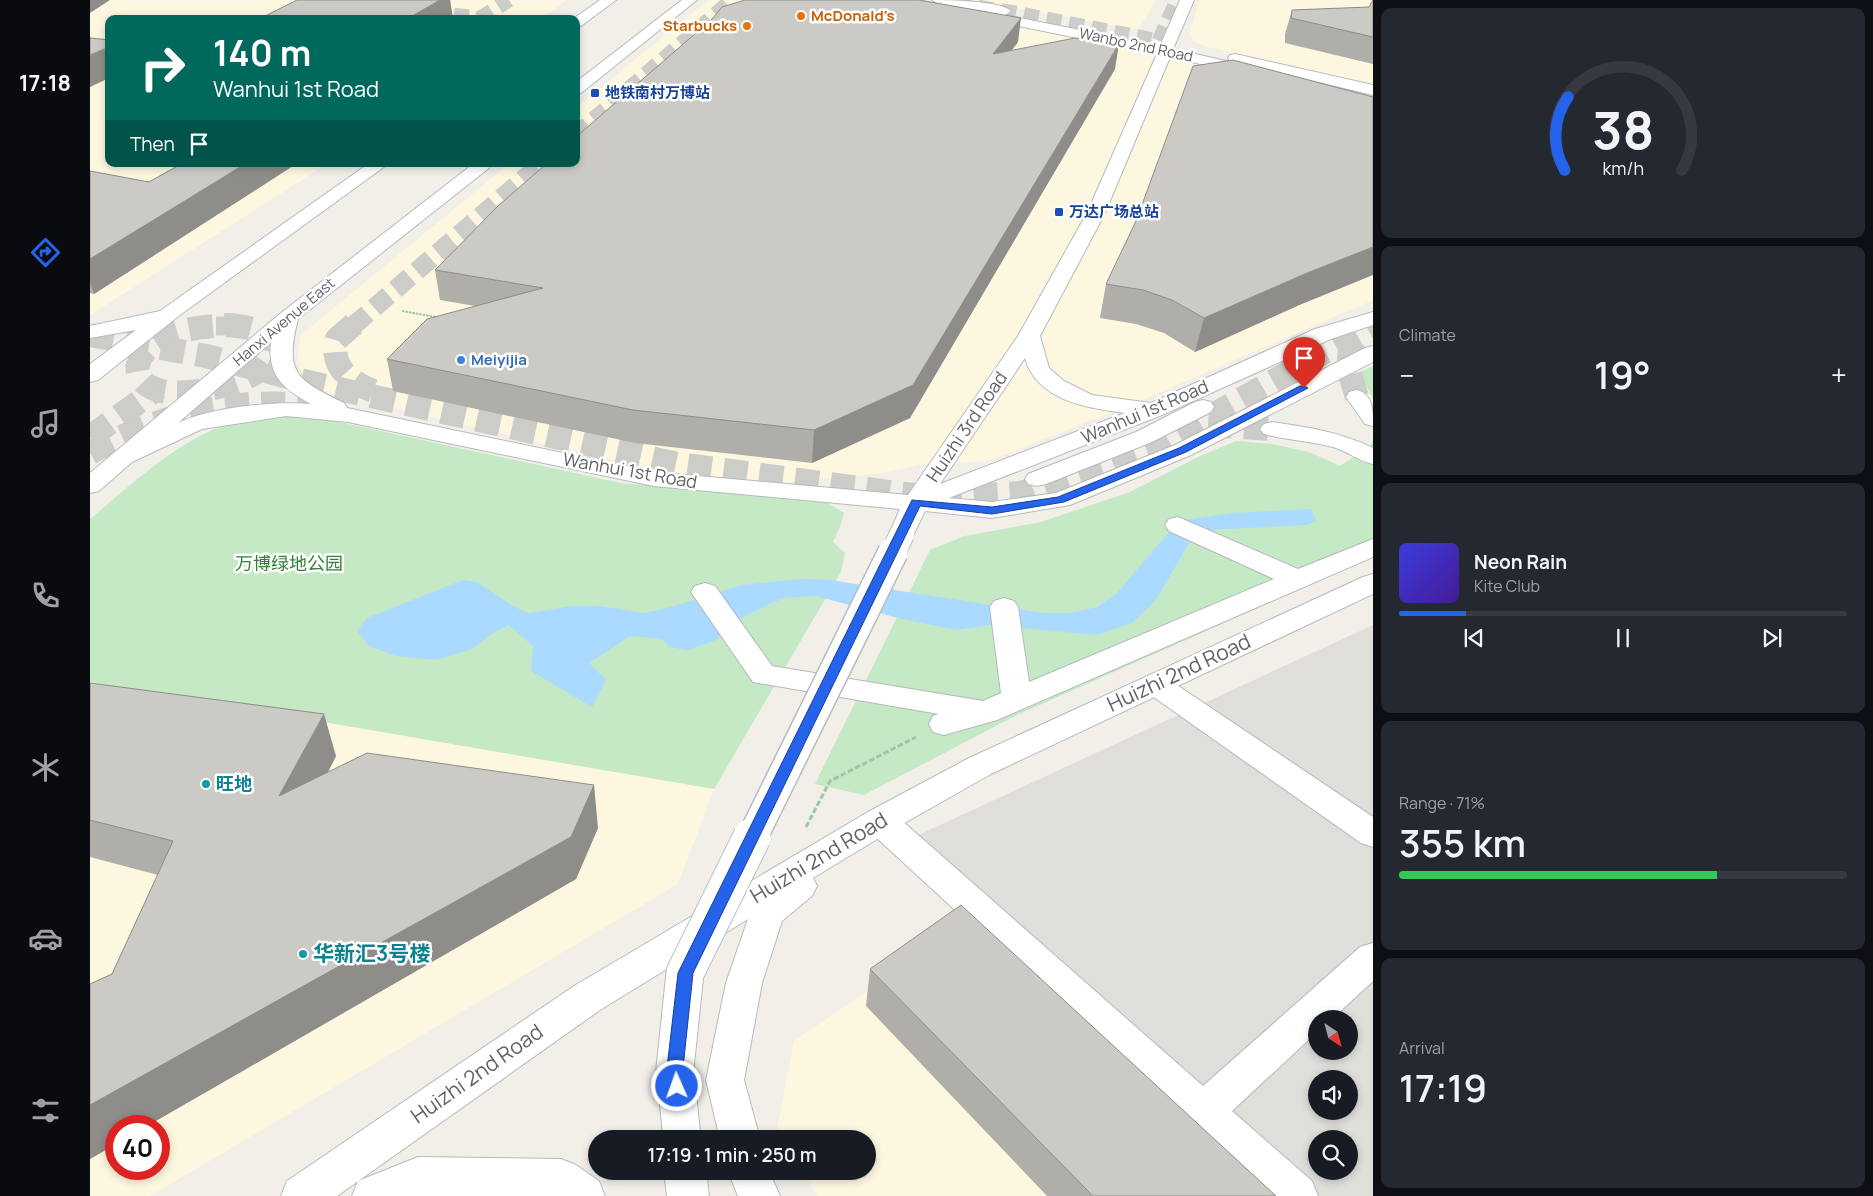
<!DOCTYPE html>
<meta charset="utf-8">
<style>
:root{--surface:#171b24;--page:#242831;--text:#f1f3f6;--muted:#9ea1a6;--line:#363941;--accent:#2563eb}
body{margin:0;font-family:Manrope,"Noto Sans SC",sans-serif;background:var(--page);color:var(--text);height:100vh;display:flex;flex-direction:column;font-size:19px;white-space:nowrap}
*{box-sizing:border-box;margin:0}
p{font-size:16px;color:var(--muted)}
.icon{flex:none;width:28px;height:28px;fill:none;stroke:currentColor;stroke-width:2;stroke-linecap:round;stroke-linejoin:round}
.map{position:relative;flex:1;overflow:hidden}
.details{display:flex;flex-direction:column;gap:8px;padding:8px;background:#0d0f14;width:500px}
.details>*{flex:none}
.banner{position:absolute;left:15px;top:15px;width:475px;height:152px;border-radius:10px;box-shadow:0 2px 8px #0003;background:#00695c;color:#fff;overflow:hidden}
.needle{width:32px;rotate:144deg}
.buttons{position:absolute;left:1218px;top:1010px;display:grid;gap:10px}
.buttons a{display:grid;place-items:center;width:50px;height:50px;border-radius:50%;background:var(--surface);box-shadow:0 2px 8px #0003;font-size:25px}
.speed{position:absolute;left:15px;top:1115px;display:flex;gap:10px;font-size:25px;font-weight:700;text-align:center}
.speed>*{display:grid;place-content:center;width:65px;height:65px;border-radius:50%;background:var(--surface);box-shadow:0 2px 8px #0003;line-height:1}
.speed .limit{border:8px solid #d22;background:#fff;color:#111}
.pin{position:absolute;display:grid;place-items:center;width:42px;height:42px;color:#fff;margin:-51px -21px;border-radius:50% 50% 50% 0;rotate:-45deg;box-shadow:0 0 5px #0007}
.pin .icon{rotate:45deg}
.me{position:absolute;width:55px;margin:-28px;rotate:358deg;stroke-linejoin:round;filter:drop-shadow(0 0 4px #0008)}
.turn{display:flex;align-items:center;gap:18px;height:105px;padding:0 25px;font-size:22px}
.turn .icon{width:65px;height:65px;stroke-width:2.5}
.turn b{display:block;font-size:35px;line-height:42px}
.then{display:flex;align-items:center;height:48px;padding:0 25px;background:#0003;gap:10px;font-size:19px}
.big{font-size:38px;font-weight:600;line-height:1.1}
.details .widget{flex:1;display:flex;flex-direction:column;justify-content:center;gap:8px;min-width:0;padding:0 18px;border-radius:10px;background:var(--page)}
.details .dial{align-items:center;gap:0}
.dial svg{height:130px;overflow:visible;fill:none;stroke:var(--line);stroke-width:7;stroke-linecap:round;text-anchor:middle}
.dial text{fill:var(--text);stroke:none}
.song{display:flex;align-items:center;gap:15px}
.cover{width:60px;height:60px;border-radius:8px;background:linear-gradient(135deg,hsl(240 70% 55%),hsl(260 70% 35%))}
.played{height:5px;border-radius:2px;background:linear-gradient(90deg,var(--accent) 15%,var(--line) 15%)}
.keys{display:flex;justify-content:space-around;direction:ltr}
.heat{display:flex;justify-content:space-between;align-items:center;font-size:28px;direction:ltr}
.charge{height:8px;border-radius:4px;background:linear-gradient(90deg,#34c759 71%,var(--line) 0)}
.trip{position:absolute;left:498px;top:1130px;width:288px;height:50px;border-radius:25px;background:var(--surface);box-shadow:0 2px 8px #0003;font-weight:600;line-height:50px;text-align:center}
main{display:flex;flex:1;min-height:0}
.tab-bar{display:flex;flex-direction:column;width:90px;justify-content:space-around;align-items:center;background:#090b0e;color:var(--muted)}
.tab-bar .icon{width:35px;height:35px}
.tab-bar .current{color:var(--accent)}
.tab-bar b{font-size:22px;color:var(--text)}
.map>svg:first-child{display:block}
.commercial{fill:#fef7e0;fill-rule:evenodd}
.industrial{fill:#e0deda;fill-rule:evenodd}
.green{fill:#c5e8c5}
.water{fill:#aadaff}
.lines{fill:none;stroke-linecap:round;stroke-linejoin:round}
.secondary-tunnel-far2{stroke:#ccccc8;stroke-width:15;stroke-dasharray:15 8;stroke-linecap:butt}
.secondary-tunnel-far1{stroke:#ccccc8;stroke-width:19;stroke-dasharray:19 9;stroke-linecap:butt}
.secondary-tunnel{stroke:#ccccc8;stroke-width:24;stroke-dasharray:24 12;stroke-linecap:butt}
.street-casing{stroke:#b5b8bc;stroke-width:2}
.secondary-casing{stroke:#b6babf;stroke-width:2}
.path-far1{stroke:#9cc7a9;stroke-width:2;stroke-dasharray:2.5 1;stroke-linecap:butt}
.path{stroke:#9cc7a9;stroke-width:3;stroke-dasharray:5.5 2.5;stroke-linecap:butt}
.street{fill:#fff;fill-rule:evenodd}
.secondary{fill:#fff;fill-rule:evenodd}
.secondary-bridge-far2-casing{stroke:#b6babf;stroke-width:26;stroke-linecap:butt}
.secondary-bridge-far1-casing{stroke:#b6babf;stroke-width:32;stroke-linecap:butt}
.secondary-bridge-casing{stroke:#b6babf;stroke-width:39;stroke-linecap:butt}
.secondary-bridge-far2{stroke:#fff;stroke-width:24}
.secondary-bridge-far1{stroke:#fff;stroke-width:29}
.secondary-bridge{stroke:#fff;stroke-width:37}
.wall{fill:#afaea9}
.shaded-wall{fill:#8f8d8a}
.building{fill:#cccac5;stroke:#8f8d8a}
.route{fill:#2563eb;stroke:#184099}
.food-dot{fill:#e8710a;stroke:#fff;stroke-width:2}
.transit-dot{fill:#1a4fb4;stroke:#fff;stroke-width:2}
.shop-dot{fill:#3f7fe0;stroke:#fff;stroke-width:2}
.culture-dot{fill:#0f9aa8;stroke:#fff;stroke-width:2}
.labels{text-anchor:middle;stroke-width:5;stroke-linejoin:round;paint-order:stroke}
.far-food-label{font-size:15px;font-weight:bold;fill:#c56008;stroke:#fff;text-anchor:start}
.far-street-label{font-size:15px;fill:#5f6368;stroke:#fff}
.far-transit-label{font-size:15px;font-weight:bold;fill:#164399;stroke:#fff;text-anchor:start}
.far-shop-label{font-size:15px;font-weight:bold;fill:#366cbe;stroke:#fff;text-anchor:start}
.street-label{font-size:18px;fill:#5f6368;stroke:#fff}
.park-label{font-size:18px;fill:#348238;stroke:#fff}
.culture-label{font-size:18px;font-weight:bold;fill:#0d838f;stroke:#fff;text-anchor:start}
.near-street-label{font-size:21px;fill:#5f6368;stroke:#fff}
.near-culture-label{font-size:21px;font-weight:bold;fill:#0d838f;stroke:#fff;text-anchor:start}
</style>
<main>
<nav class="tab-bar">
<b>17:18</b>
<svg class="icon current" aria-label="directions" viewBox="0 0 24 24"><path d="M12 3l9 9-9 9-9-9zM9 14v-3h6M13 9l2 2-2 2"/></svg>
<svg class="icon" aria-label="music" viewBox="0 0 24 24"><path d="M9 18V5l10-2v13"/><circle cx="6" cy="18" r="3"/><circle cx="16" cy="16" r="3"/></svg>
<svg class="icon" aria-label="phone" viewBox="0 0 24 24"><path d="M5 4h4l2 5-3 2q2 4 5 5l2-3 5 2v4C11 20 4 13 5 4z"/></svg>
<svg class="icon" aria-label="climate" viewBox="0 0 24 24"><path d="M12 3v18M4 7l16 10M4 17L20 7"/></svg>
<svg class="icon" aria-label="car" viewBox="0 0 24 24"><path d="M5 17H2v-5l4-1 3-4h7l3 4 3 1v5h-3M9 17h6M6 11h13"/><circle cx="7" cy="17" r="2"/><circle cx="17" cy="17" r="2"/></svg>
<svg class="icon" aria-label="filters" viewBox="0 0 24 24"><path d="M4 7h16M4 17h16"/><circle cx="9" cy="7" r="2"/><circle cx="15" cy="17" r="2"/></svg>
</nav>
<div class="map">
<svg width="1283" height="1196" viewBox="0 0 1283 1196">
<rect width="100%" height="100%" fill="#f1efe8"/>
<g class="commercial">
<polygon points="0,0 477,0 451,19 19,19 19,39 0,36"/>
<polygon points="618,0 790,0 892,15 1065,53 1283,106 1283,300 1050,401 898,461 828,465 793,473 685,484 589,475 230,391 216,378 209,368 208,353 211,335 419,164 486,164 486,108"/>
<polygon points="882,0 1066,0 1048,30"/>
<polygon points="1110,0 1283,0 1283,86 1114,46 1103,41 1100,32"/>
<polygon points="0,54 19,56 19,164 237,164 0,315"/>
<path d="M0,682L624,789L588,884L60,1196H0ZM26,1126H69V1169H26Z"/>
<polygon points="826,958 1060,1196 727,1196 712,1171 776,1171 776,1139 693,1139 687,1129 704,1041"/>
</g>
<path class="industrial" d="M1283,625V1196H1214L824,837ZM1226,1019H1259V1051H1226ZM1226,1079H1259V1111H1226ZM1226,1139H1259V1171H1226Z"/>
<g class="green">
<polygon points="1283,366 1283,398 1269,373"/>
<path d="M203,412L531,483L733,500L754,513L751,524L743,542L755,553L751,572L624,789L0,682V519C48,479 92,436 154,418C169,413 187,414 203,412Z"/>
<polygon points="1283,439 1283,557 925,716 774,795 725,784 840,550 875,536 951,522 1040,492 1110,456 1146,441 1182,444 1219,452 1250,466 1281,445"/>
</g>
<polygon class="water" points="1221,509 1226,521 1217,525 1115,530 1099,543 1066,600 1042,623 1006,635 899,625 867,630 812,619 726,596 693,598 649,619 624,641 597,650 579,647 572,639 540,636 499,663 516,680 502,707 441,671 443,646 419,625 403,633 382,649 346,660 306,656 279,646 267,631 277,618 373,580 387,582 423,606 438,613 482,606 509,606 554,613 581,607 652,585 711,579 740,580 953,613 980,613 1007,607 1026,594 1080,531 1093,520 1145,513"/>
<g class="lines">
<g class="secondary-tunnel-far2">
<polyline points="843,0 925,13 1069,41 1087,0"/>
<polyline points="341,13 390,18"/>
<polyline points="389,19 419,0"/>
<polyline points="486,134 642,0"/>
</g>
<g class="secondary-tunnel-far1">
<polyline points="126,326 144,326"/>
<polyline points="263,326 451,164"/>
</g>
<g class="secondary-tunnel">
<path d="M264,324L247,339C239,366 260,382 283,391"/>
<path d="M137,325C154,326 192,331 180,356C177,363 172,369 165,373C143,387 63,408 49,375C46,369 48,363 51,357C68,330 108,327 137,325Z"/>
<polyline points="0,335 116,356 222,383 588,464 815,494 857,497 931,493 1013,466 1075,442 1283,325"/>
<path d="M1267,340C1252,357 1261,378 1267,397"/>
<polyline points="1118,425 1182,429"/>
<polyline points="0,437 68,388"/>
<path d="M0,453C82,407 162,395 254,409"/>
</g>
<g class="street-casing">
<g id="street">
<polygon points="1088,517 1208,569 1283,539 1283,557 907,720 854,735 843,732 839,724 843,716 849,714 663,682 601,592 605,586 615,583 625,586 682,666 893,701 911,693 900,607 904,601 914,598 924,601 928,607 939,682 1184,579 1079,531 1075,525 1079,519"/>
<polygon points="1065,674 1075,677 1283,817 1283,847 1271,843 1055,691 1050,684 1055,677"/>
<polygon points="790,808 802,812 1113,1086 1270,947 1283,943 1283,981 1242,1019 1226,1019 1226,1033 1142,1111 1222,1181 1228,1196 1176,1196 778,830 774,821 778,812"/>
</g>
</g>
<g class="secondary-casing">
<g id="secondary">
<polygon points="510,0 526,0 491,26 486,27 486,19 483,19"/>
<polygon points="592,0 607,0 491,93 486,95 486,82"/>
<path d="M842,0C857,0 912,1 921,11L915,15L1070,46L1090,0H1104L1083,49L1167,68L1170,71L1167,74L1162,76L1080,57L1015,213L950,336L959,368L974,381L1002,395L1061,403L1225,329L1283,312V325L1241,339L1072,415L859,498L902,502L966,493L1085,445L1275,348L1283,346V362L1101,455L980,505L902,518L835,511L821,540L812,542L803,540L799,534L810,509L564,486L258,422L196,416L112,429L42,462L9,491L0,493V473L191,313L383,164H401L399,168L208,319C194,374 207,380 254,403L257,408L564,472L818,495L928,336L997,213L1067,54L894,19L887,15L892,11L849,4ZM181,342C177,376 194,389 221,404C186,401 120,407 88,423ZM935,358C947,401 998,408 1035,413L850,484Z"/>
<polygon points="1145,54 1283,85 1283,95 1140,61 1138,58 1140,55"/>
<polygon points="278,164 298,164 90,315 8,380 0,382 0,364 46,330 0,338 0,326 70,311"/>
<path d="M1267,390C1283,395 1283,410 1283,426L1275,424L1256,397L1259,392Z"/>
<polygon points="1113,400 1121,402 1124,407 1121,412 1062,442 956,484 947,486 938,484 935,479 938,474 1046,432 1105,402"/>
<path d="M1182,422C1217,427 1251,432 1283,448V464C1269,461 1257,451 1243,447C1220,441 1197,440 1174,434L1170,429L1174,424Z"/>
<polygon points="1283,574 1283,594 901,774 802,830 723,878 727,886 722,896 692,921 672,983 654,1080 670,1139 630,1139 616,1080 636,983 658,919 510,1010 247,1196 191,1196 197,1181 484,986 778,812 879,758 1273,577"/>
<polygon points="328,1157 471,1159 486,1165 509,1181 515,1196 262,1196 268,1181"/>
<polygon points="574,1171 616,1171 619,1196 577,1196"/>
<polygon points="638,1171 679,1171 690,1196 648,1196"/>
</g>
</g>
<polyline class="path-far1" points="312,311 346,317"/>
<polyline class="path" points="716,827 740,781 826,737"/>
<use href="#street" class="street"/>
<use href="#secondary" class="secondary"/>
<g class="secondary-bridge-far2-casing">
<polyline id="secondary-bridge-far2" points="803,553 812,534"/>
</g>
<g class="secondary-bridge-far1-casing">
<polyline id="secondary-bridge-far1" points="662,838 803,552"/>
</g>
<g class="secondary-bridge-casing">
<polyline id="secondary-bridge" points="592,1139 585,1068 595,973 662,837"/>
</g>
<use href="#secondary-bridge-far2" class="secondary-bridge-far2"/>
<use href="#secondary-bridge-far1" class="secondary-bridge-far1"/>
<use href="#secondary-bridge" class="secondary-bridge"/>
</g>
<g class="wall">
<polygon points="207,0 360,0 363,19 175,19 175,16"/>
<polygon points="1283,0 1283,64 1195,43 1195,34 1202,10 1279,7"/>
<polygon points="928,42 921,51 1025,69 820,418 722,463 545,443 303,391 297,359 385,306 350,300 345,270"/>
<polygon points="91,164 206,164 4,294 0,293 0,171 59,182"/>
<polygon points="1016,284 1207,306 1105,352 1074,333 1046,324 1010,318"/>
<polygon points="0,683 246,756 238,772 508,828 486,879 57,1126 26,1126 26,1144 0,1159 0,984 22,974 68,875 0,857"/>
<polygon points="780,969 1186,1196 957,1196 776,1006"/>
</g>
<g class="shaded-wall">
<polygon points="0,0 20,0 0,13"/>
<polygon points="350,0 360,0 363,19 317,19"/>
<polygon points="931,18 928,42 900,79 903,54"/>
<polygon points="1029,44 1025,69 820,418 722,463 724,430"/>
<polygon points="19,47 19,78 0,87 0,55"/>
<polygon points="155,164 206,164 4,294 0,282 0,259"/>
<polygon points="1283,247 1283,275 1207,306 1105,352 1114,318 1217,273"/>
<polygon points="234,714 246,756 204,839 189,796"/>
<polygon points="504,785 508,828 486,879 57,1126 26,1126 26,1144 0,1159 0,1105"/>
</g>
<g class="building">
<polygon points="207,0 350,0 317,19 195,19 175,16"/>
<polygon points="655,0 829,0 931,18 903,54 985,38 1029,44 823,385 724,430 543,410 297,359 337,319 453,288 345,270 408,206 456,164 486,164 486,137 622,19 632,7"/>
<polygon points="1283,0 1283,37 1201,18 1202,10 1279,7"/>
<polygon points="0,38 19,40 19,47 0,55"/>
<polygon points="1143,60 1283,97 1283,247 1217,273 1114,318 1082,300 1053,290 1016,284 1046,221 1103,66"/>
<polygon points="91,164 155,164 0,259 0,171 59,182"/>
<polygon points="0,683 234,714 189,796 277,753 504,785 481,837 0,1105 0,984 22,974 83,841 0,820"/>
<polygon points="871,905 1186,1196 1003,1196 780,969"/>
</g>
<polygon class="route" points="1210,386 1214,386 1218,388 1096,452 974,502 902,514 830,506 603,973 593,1068 595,1086 592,1091 587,1093 581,1091 577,1068 588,973 822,500 902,507 968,497 1089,448"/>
<g class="food-dot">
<circle cx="711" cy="16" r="5"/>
<circle cx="657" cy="26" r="5"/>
</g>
<g class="transit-dot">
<rect x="500" y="88" width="10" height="10" rx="2.5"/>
<rect x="964" y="207" width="10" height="10" rx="2.5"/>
</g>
<circle class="shop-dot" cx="371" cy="360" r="5"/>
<g class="culture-dot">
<circle cx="116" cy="784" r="5"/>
<circle cx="213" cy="954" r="5"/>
</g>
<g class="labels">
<g class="far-food-label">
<text x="721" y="21">McDonald's</text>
<text x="647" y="31" text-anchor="end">Starbucks</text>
</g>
<g class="far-street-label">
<text transform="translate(1046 45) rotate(12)" y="5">Wanbo 2nd Road</text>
<text transform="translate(194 322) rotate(-40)" y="5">Hanxi Avenue East</text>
</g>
<g class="far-transit-label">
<text x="515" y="98">地铁南村万博站</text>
<text x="979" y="217">万达广场总站</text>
</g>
<g class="far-shop-label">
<text x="381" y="365">Meiyijia</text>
</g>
<g class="street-label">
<text transform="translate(1055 412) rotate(-23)" y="6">Wanhui 1st Road</text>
<text transform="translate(877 427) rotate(-56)" y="6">Huizhi 3rd Road</text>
<text transform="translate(540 471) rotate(10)" y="6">Wanhui 1st Road</text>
</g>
<g class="park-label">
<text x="199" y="570">万博绿地公园</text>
</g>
<g class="culture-label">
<text x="126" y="790">旺地</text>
</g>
<g class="near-street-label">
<text transform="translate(1089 673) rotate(-25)" y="7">Huizhi 2nd Road</text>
<text transform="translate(729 858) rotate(-31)" y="7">Huizhi 2nd Road</text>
<text transform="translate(387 1074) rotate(-35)" y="7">Huizhi 2nd Road</text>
</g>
<g class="near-culture-label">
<text x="223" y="961">华新汇3号楼</text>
</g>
</g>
</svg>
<div class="buttons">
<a><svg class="needle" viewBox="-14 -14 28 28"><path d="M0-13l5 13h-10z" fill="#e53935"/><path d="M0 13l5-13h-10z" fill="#9ea1a6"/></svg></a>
<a><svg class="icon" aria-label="sound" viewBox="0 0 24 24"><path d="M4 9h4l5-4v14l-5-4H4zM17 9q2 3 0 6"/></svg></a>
<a><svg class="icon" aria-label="search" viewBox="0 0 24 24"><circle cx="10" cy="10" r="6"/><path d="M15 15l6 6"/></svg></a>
</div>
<div class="speed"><div class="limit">40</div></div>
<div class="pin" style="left:1214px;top:388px;background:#d93025"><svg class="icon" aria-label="arrive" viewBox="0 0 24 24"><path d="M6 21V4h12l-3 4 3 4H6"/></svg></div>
<svg class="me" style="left:587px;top:1086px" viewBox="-20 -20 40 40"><circle r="17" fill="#2563eb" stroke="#fff" stroke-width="3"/><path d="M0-11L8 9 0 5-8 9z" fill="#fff"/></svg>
<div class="trip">17:19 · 1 min · 250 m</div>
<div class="banner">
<div class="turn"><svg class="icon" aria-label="right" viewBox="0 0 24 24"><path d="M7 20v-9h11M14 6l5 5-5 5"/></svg><div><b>140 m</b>Wanhui 1st Road</div></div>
<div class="then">Then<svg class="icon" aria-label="arrive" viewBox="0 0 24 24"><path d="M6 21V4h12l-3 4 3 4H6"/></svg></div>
</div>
</div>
<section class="details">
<div class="widget dial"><svg viewBox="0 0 100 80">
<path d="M14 69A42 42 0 1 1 86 69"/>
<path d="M14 69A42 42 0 0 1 16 24" stroke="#2563eb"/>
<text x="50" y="56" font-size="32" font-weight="700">38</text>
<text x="50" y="72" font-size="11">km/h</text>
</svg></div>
<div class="widget"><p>Climate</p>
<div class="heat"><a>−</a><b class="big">19°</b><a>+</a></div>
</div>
<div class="widget">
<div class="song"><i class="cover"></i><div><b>Neon Rain</b><p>Kite Club</p></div></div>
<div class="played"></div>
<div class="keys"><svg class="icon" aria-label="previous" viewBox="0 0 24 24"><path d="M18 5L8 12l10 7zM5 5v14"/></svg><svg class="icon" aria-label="pause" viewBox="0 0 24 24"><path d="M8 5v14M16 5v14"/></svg><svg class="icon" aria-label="next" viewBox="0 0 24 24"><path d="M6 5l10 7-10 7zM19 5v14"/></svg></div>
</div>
<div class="widget"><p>Range · 71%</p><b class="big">355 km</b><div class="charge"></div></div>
<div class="widget"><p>Arrival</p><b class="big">17:19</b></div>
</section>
</main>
